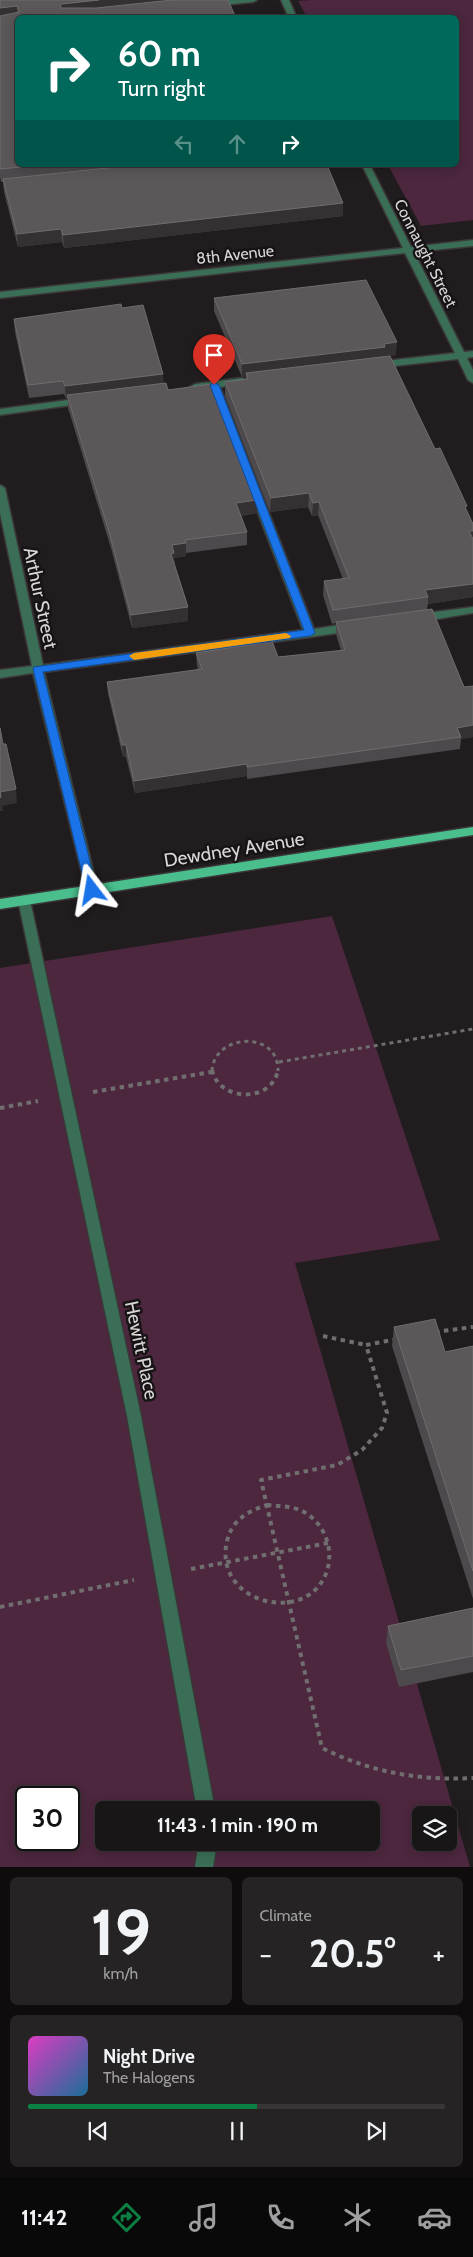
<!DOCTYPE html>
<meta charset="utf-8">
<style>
:root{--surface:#191617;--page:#262324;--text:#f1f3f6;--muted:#9f9fa1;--line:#373536;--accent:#0b8043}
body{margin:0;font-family:Cabin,sans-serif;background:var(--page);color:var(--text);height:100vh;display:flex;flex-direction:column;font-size:19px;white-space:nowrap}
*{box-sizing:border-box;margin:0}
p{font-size:16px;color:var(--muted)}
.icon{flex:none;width:28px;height:28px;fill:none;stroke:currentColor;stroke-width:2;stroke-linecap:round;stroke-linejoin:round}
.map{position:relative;height:1867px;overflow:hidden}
.drawer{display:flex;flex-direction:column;gap:10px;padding:10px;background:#0e0c0d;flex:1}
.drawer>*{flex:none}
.hud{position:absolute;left:15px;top:15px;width:444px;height:152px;border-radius:8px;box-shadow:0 2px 12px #0003,0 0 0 1px var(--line);background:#00695c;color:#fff;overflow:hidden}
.buttons{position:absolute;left:412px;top:1806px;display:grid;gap:10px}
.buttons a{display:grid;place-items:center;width:45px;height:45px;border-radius:8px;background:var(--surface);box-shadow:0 2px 12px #0003,0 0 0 1px var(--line);font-size:25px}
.speed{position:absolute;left:15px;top:1786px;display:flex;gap:10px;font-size:25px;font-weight:700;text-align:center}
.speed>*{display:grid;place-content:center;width:65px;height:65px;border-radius:50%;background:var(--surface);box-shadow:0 2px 12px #0003,0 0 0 1px var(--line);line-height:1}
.speed .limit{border:2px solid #111;border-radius:8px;background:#fff;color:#111}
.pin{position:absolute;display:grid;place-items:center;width:42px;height:42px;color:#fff;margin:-51px -21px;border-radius:50% 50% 50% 0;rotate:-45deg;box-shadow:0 0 5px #0007}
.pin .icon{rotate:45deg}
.me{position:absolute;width:55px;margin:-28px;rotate:346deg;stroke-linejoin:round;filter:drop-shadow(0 0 4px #0008)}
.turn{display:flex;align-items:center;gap:18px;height:105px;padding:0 20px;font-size:22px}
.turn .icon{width:65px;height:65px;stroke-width:2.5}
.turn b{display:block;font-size:35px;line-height:42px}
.lanes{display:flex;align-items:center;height:48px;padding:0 20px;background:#0003;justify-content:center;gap:25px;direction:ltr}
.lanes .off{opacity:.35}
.big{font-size:38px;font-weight:800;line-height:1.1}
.drawer .tile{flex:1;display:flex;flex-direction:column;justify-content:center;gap:8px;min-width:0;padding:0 18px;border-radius:8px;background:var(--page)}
.drawer .dial{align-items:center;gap:0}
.dial b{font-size:65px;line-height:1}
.song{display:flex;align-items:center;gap:15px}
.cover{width:60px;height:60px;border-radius:8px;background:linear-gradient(135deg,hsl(310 70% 55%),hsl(200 70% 35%))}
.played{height:5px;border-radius:2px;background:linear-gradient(90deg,var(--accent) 55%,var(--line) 55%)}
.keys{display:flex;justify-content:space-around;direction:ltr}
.heat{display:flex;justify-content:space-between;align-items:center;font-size:28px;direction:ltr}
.drawer .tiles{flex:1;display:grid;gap:10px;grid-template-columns:1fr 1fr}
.tile:last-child{grid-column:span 2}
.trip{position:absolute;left:95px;top:1801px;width:285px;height:50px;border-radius:8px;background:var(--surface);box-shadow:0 2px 12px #0003,0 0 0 1px var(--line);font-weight:800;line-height:50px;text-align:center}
.menu{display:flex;height:80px;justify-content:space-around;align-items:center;background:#0a0909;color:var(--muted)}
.menu .icon{width:35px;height:35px}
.menu .active{color:var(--accent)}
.menu b{font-size:22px;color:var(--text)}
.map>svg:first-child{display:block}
.green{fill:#4c273e;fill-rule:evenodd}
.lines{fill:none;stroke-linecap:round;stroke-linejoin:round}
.minor-casing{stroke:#3b3739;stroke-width:3}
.major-casing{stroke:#3b3739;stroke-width:3}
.path-far1{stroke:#716e6f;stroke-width:3;stroke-dasharray:4 4;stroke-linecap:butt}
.path{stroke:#716e6f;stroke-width:4;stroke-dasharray:4.5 4.5;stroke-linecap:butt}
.minor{fill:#3b6e56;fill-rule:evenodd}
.major{fill:#4abf8d;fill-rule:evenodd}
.wall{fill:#4e494c}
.shaded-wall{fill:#353133}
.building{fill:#5c585a;stroke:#706c6e}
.route{fill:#1a73e8;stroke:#114b97}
.slow{fill:#f59e0b}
.labels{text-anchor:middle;stroke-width:5;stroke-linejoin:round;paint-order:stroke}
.far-street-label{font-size:16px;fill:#d9d6d7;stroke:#181416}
.street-label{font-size:19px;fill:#d9d6d7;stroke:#181416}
</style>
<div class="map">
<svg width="473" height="1867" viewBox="0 0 473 1867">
<rect width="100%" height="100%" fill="#211d1f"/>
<g class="green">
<polygon points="311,0 473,0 473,220 421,226 388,165 456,165 456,18 307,17 298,1"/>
<path d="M332,916L440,1240L295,1263L470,1867H0V968ZM26,1798H69V1840H26ZM104,1810H371V1842H104ZM421,1815H449V1842H421Z"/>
</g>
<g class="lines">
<g class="minor-casing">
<g id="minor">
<polygon points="230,0 257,0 253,2 213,6 209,4"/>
<polygon points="281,0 289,0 297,18 289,18"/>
<polygon points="362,165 370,165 411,247 473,240 473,246 414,252 464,352 473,351 473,357 467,358 473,370 473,383 468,380 458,359 376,368 371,365 376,362 455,353 405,253 0,298 0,292 403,248"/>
<polygon points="242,378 245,379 245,383 220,387 314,629 352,623 357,627 352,631 310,637 44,672 98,890 92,894 86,890 33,673 0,678 0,670 32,666 0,513 0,485 5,488 43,665 303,630 210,388 195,390 190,387 195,384"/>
<polygon points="83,398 86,399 86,403 0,415 0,409"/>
<polygon points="473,607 473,613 419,622 414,618 419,614"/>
<polygon points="24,895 30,900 141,1416 215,1810 197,1810 127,1416 18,900"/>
<polygon points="199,1842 217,1842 213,1867 195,1867"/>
</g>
</g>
<g class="major-casing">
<polygon id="major" points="473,827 473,835 0,909 0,899"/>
</g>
<g class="path-far1">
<polyline points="279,1062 473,1029"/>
<path d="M212,1071C214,1033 279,1030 278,1071"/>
</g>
<g class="path">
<path d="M212,1070C219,1102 272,1103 278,1070"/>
<polyline points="93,1092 211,1072"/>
<polyline points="0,1108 38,1101"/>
<polyline points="435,1332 473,1327"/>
<polyline points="323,1336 366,1345"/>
<path d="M397,1339L366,1345L387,1413L382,1428L362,1450L337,1465L261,1480L322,1748C370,1772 420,1781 473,1778"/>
<path d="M267,1505C279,1506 293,1506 304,1512C327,1525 336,1555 324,1578C300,1625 213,1601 227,1541C232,1520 248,1511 267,1505Z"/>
<polyline points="191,1569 328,1543"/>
<polyline points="0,1607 134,1580"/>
</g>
<use href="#minor" class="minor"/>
<use href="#major" class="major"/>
</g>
<g class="wall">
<polygon points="0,0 228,0 18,165 327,165 343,216 64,248 62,242 18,247 4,192 3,182 1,182 0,177"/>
<polygon points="214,298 396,355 385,356 435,449 473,524 473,597 428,604 427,609 464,687 473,686 473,737 461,739 460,749 247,779 247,776 135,793 126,757 123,757 108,694 107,682 198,670 197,665 196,653 278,657 341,651 336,634 336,623 332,624 323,595 324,581 343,579 318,515 312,516 308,507 270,512 225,396 225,382 246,380 246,377 242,377 214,311"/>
<polygon points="122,308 163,384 168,390 257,500 257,513 241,516 247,532 247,545 186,553 186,556 174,558 175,565 188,607 188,621 132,628 111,548 68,408 68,399 66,399 64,394 29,398 15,332 14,319"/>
<polygon points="394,1327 445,1352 473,1346 473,1599 392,1346"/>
<polygon points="473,1608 473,1672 399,1687 386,1643 388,1626"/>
</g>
<g class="shaded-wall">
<polygon points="99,0 212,0 63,16 60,6 62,4"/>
<polygon points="17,6 18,18 0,21 0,8"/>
<polygon points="343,203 343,216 64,248 63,235"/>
<polygon points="61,229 62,242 18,247 17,234"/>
<polygon points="397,342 396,355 246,373 246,377 242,377 242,364"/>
<polygon points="163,374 164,387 67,395 68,399 66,399 65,386"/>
<polygon points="309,493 308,507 270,512 271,498"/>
<polygon points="257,500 257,513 236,516 236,503"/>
<polygon points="319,502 318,515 312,516 313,503"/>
<polygon points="469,531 473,531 473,544"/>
<polygon points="186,543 186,556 174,558 175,566 171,554 172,545"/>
<polygon points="473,584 473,597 428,604 428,597 425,590"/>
<polygon points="188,607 188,621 132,628 131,615"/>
<polygon points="473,725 473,737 461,739 461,737 457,728"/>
<polygon points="122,745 126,745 126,757 123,757"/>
<polygon points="247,764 247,776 135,793 134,781"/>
<polygon points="16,789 17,803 2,806 3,811 0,811 0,792"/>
</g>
<g class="building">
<polygon points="0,0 99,0 62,4 60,6 62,8 96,8 172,0 228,0 236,18 18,18 18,165 42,165 0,169 0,16 19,12 17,6 0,8"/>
<polygon points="136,165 327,165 343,203 63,235 61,229 17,234 3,179"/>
<polygon points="366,280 397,342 384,344 385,347 242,364 214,298"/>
<polygon points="121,304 122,308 143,305 163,374 65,386 63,381 28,385 14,319"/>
<polygon points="390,356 435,449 440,448 467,506 465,507 473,524 473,531 469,531 473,539 473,584 425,590 428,597 333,610 324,581 349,578 319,502 313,503 309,493 271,498 225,382 248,379 246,373"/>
<polygon points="166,383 168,390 212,384 257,500 236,503 247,532 185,540 186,543 172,545 174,553 171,554 188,607 131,615 110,535 67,395"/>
<polygon points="432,609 464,687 473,686 473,725 457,728 461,737 247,767 247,764 134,781 126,745 122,745 107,682 202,669 196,653 272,641 278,657 345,650 336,622"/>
<polygon points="0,728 3,744 6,744 16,789 0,792 1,797 0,798"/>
<polygon points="435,1319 445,1352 473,1346 473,1571 394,1327"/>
<polygon points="473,1608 473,1656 401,1670 388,1626"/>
</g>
<polygon class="route" points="214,382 219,385 315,633 310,636 43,672 97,890 92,894 86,890 33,669 34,667 304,630 210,385"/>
<polygon class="slow" points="286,633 291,636 290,638 134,660 129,656 134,653"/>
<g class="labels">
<g class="far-street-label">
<text transform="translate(426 253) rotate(63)" y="6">Connaught Street</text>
<text transform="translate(235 254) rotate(-6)" y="6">8th Avenue</text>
</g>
<g class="street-label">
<text transform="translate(41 598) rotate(78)" y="7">Arthur Street</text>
<text transform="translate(234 849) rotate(-9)" y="7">Dewdney Avenue</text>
<text transform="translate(142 1350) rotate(78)" y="7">Hewitt Place</text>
</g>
</g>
</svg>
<div class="buttons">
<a><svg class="icon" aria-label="layers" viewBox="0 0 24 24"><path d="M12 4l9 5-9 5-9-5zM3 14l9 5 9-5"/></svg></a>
</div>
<div class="speed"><div class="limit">30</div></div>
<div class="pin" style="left:214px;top:385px;background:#d93025"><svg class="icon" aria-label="arrive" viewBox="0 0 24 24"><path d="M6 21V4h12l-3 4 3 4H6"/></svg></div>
<svg class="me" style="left:92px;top:890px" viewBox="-20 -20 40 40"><path d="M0-17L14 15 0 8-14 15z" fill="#1a73e8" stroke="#fff" stroke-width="4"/></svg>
<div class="trip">11:43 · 1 min · 190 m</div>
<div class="hud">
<div class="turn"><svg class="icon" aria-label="right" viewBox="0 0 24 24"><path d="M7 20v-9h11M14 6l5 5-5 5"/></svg><div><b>60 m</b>Turn right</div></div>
<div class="lanes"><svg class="icon off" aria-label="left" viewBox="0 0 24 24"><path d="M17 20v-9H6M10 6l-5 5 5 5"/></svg><svg class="icon off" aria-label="ahead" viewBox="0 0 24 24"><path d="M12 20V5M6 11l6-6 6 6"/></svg><svg class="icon" aria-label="right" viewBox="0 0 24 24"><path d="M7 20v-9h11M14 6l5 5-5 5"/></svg></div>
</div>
</div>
<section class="drawer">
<div class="tiles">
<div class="tile dial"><b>19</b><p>km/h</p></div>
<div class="tile"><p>Climate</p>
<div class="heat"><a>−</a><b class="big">20.5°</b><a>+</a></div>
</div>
<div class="tile">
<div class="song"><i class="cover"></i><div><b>Night Drive</b><p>The Halogens</p></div></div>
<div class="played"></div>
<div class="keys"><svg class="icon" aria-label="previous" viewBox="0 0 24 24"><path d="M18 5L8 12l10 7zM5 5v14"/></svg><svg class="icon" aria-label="pause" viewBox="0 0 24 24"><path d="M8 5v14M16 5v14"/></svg><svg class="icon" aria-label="next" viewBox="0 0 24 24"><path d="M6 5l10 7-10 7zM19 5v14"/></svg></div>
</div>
</div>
</section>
<nav class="menu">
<b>11:42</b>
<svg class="icon active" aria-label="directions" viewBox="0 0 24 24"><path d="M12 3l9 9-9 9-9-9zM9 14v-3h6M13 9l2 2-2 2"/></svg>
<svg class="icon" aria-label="music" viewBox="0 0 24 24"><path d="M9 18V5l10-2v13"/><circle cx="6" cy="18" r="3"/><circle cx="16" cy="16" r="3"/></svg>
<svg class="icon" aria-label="phone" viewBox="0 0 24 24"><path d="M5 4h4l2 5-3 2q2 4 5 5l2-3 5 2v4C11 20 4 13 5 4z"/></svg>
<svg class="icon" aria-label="climate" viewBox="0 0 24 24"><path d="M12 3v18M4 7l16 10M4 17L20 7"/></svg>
<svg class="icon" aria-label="car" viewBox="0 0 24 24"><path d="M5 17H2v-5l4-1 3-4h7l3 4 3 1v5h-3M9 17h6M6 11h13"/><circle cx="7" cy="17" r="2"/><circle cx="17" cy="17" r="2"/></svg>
</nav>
